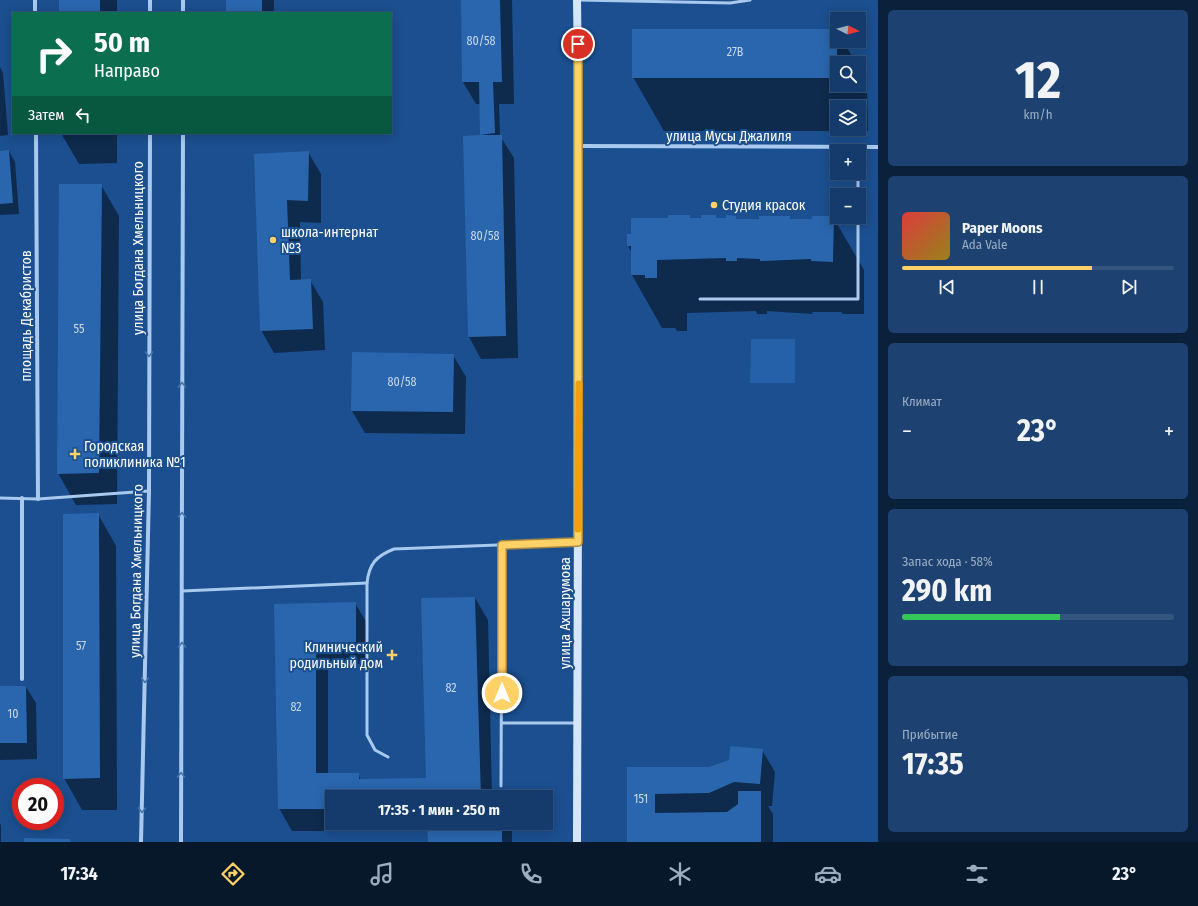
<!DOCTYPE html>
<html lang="ru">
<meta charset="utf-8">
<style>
:root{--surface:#143b6b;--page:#1d4271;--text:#f1f3f6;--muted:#9dadc1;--line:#33557e;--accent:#ffd166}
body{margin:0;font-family:"Fira Sans Condensed",sans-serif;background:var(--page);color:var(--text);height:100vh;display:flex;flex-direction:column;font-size:15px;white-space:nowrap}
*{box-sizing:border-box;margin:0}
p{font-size:13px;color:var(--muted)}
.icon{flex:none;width:22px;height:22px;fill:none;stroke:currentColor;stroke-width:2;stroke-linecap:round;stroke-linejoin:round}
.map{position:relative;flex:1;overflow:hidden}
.details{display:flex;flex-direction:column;gap:10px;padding:10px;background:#0b203b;width:320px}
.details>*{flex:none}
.banner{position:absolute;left:12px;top:12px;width:380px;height:122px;border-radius:0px;box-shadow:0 2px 10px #0003,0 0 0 1px var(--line);background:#0b6e4f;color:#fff;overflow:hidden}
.needle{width:26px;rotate:96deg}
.controls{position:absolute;left:830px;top:12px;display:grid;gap:8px}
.controls a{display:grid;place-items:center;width:36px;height:36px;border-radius:0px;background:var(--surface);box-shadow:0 2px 10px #0003,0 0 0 1px var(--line);font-size:20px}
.speed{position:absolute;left:12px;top:778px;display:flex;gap:8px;font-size:20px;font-weight:700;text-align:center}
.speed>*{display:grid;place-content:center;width:52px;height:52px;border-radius:50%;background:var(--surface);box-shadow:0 2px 10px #0003,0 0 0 1px var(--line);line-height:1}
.speed .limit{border:6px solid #d22;background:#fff;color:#111}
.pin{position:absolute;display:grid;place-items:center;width:34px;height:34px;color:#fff;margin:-17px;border:2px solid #fff;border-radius:50%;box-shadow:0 1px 4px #0007}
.me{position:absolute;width:44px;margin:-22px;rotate:0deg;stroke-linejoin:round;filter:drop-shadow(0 0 3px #0008)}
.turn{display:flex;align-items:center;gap:14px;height:84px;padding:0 16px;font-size:18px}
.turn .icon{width:52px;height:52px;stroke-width:2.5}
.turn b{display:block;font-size:28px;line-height:34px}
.then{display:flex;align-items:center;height:38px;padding:0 16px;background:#0003;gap:8px;font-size:15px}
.big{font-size:30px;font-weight:700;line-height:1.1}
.details .widget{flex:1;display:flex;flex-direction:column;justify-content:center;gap:6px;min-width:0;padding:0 14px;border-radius:6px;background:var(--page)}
.details .dial{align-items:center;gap:0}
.dial b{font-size:52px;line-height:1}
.song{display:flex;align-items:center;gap:12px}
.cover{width:48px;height:48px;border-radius:6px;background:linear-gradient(135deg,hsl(0 70% 55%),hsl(50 70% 35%))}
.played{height:4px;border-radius:2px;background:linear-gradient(90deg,var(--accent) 70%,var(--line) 70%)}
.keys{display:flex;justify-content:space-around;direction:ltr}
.heat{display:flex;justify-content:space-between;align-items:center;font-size:22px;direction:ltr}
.charge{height:6px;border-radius:3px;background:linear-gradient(90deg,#34c759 58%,var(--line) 0)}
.trip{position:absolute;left:325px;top:790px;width:228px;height:40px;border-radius:0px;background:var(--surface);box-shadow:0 2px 10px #0003,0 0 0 1px var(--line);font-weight:700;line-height:40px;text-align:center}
.tabs{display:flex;height:64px;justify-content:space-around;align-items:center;background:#08182b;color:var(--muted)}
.tabs .icon{width:28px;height:28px}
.tabs .on{color:var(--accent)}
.tabs b{font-size:18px;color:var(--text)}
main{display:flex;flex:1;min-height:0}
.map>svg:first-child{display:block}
.green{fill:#2461a8}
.shadow{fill:#0007;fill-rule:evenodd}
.building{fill:#2a66ad}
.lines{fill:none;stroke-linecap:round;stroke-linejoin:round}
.lane{stroke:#a9c9ee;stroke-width:3}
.street{stroke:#a9c9ee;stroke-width:4}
.secondary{stroke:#d6e6fa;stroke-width:8}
.oneway{stroke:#4674ac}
.route-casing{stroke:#a68842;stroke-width:10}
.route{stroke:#ffd166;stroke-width:7}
.slow{stroke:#f59e0b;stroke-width:7}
.poi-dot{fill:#ffd166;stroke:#1b4f8f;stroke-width:1.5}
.labels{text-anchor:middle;stroke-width:4;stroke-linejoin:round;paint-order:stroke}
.number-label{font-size:12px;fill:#cad9ea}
.street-label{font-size:14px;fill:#fff;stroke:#1b4f8f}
.poi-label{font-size:14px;fill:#fff;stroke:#1b4f8f;text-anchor:start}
</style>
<main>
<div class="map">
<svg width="878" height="842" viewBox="0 0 878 842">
<rect width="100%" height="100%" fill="#1b4f8f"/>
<polygon class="green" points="751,339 795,339 795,383 750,383"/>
<g class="shadow">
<rect x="60" y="0" width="57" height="13"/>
<rect x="227" y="0" width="47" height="13"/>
<polygon points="462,0 512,0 514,104 499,104 500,136 514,158 518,358 481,359 469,337 464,137 482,136 481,104 476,104 463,82"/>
<path d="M837,31V41H843L856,63H837V85H859V69L867,83L868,131H664L633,77ZM837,107H859V129H837Z"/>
<polygon points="0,67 3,73 8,135 0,136"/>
<polygon points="61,133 117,133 117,163 79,164"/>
<polygon points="9,151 15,162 19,214 0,215 0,152"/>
<polygon points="308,152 321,174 321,223 300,222 301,280 310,280 323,302 325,350 274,353 261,330 255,155"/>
<polygon points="101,185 119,216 117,504 76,505 58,473"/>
<polygon points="689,216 691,219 715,216 717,219 727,220 735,216 737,220 790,217 791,220 813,220 833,217 864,270 864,314 843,314 841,312 812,312 813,314 767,311 767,314 757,314 756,311 687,313 687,331 677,331 675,328 662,328 632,275 632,253 628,246 632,235 669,219"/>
<polygon points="453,355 466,377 465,434 365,433 352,411"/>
<polygon points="98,514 116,546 117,810 82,810 64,778"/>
<polygon points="475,598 488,620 492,797 332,797 332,823 512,823 512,842 429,842 428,831 292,831 279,808 275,605 355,603 368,625 369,664 328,664 328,774 358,774 361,780 427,779"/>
<polygon points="0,687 26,687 36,703 37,759 0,760"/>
<polygon points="762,750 775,772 772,806 768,806 773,814 773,842 628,842 628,768 709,768"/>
<polygon points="0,824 1,825 1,842 0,842"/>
</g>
<g class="building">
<rect x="59" y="0" width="41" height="13"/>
<rect x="226" y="0" width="36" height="13"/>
<polygon points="461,0 500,0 502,82 493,82 495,133 480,135 479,82 462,82"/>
<rect x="632" y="29" width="205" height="49"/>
<polygon points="480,135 502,135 506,336 468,337 463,136"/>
<polygon points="9,150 13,203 0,204 0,151"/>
<polygon points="309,151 308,201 287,200 290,280 311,279 313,329 260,331 254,154"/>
<polygon points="59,184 102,184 99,473 57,474"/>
<polygon points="668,215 690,215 690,218 701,218 701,215 716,215 716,218 726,218 726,215 736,216 736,219 759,219 759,216 790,216 790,219 812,219 812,216 834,216 833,262 811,261 811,259 760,261 760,259 737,258 737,261 726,261 726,258 657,260 657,278 645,278 645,275 631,275 631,246 627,246 627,234 631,234 631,218 668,218"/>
<polygon points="352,352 454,354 453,412 351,411"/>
<polygon points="99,513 100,778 63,779 63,514"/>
<polygon points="475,597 481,797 332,797 332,809 278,809 274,604 356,602 356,642 316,642 316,773 359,773 359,779 426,778 421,598"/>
<polygon points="0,686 26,686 27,743 0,743"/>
<polygon points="730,746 763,749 760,784 734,782 709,793 655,794 655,813 727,812 738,804 738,791 761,791 761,842 627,842 627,767 709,767 729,760"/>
<polygon points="427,823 502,823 502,842 428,842"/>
<polygon points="24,838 70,839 70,842 24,842"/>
</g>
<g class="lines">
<g class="lane">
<polyline points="579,0 730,3 750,0"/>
<polyline points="858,173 858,195"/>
<polyline points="700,299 858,299 858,217"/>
<polyline points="0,498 38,499 149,491"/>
<polyline points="182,591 367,583"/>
<polyline points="502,723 576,723"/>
<path d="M388,757L375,750L367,735V583C369,564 376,556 394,549L576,542"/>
<polyline points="501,786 502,545"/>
</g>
<g class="street">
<polyline points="35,0 35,13"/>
<polyline points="150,13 150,0"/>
<polyline points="183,13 183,0"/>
<polyline points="36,133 38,499"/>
<polyline points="579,146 878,147"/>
<polyline points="22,679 22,498"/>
<polyline points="141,842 149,491 150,133"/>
<polyline points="181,842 183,133"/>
</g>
<polyline class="secondary" points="577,0 579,146 577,842"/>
</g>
<defs><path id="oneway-chevron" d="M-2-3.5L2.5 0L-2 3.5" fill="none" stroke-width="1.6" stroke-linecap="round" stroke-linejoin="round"/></defs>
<g class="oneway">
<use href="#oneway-chevron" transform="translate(149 354) rotate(90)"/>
<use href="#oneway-chevron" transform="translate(182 385) rotate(-90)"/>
<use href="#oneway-chevron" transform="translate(182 515) rotate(-90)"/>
<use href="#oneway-chevron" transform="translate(182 645) rotate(-90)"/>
<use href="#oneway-chevron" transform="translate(145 680) rotate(91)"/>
<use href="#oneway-chevron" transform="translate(181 775) rotate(-90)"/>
<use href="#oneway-chevron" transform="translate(142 810) rotate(91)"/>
</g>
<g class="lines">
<g class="route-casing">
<polyline id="route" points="502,693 502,545 578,542 578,44"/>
</g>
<use href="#route" class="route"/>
<polyline class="slow" points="578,529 579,384"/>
</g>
<g class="poi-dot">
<circle cx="714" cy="205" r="4"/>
<circle cx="273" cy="240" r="4"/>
<path d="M73 448h4v4h4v4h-4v4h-4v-4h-4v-4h4z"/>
<path d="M390 649h4v4h4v4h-4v4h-4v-4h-4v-4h4z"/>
</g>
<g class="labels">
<g class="number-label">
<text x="481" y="45">80/58</text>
<text x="735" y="56">27В</text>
<text x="485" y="240">80/58</text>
<text x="79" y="333">55</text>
<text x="402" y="386">80/58</text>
<text x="81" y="650">57</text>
<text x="451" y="692">82</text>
<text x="296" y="711">82</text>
<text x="13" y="718">10</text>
<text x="641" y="803">151</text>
</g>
<g class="street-label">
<text x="729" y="141">улица Мусы Джалиля</text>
<text transform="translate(138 248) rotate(-90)" y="5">улица Богдана Хмельницкого</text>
<text transform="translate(26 316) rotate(-90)" y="5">площадь Декабристов</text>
<text transform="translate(136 571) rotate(-89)" y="5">улица Богдана Хмельницкого</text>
<text transform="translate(565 613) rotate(-90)" y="5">улица Ахшарумова</text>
</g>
<g class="poi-label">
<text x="722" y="210">Студия красок</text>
<text x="281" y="237">школа-интернат<tspan x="281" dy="16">№3</tspan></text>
<text x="84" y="451">Городская<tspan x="84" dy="16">поликлиника №1</tspan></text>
<text x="383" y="652" text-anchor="end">Клинический<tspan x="383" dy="16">родильный дом</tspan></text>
</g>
</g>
</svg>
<div class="controls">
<a><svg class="needle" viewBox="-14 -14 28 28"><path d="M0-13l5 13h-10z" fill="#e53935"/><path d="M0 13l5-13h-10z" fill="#9dadc1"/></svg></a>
<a><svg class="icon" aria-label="search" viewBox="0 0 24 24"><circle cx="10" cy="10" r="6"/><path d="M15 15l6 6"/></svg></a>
<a><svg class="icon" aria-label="layers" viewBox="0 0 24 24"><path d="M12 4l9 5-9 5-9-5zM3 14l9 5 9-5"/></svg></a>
<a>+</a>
<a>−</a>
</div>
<div class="speed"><div class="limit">20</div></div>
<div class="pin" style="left:578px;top:44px;background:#d93025"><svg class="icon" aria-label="arrive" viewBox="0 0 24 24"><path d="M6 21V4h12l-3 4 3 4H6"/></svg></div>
<svg class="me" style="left:502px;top:693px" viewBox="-20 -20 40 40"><circle r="17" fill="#ffd166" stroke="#fff" stroke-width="3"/><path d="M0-11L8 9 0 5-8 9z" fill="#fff"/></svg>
<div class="trip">17:35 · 1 мин · 250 m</div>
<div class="banner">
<div class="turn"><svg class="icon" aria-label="right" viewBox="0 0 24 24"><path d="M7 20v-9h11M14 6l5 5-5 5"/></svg><div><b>50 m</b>Направо</div></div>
<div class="then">Затем<svg class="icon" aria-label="left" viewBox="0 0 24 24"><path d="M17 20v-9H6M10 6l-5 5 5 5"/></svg></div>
</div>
</div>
<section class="details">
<div class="widget dial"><b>12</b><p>km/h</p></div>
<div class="widget">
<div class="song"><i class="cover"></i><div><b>Paper Moons</b><p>Ada Vale</p></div></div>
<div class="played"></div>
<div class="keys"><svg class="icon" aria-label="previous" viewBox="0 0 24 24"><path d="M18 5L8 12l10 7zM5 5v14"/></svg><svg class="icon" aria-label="pause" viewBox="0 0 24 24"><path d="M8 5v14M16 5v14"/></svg><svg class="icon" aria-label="next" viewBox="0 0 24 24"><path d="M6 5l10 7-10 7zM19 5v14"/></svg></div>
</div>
<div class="widget"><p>Климат</p>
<div class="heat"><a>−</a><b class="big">23°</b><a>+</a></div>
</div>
<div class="widget"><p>Запас хода · 58%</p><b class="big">290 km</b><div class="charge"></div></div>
<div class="widget"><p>Прибытие</p><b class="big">17:35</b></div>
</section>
</main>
<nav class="tabs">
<b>17:34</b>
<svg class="icon on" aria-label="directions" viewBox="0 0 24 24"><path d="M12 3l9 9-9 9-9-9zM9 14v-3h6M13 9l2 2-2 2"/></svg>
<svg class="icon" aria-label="music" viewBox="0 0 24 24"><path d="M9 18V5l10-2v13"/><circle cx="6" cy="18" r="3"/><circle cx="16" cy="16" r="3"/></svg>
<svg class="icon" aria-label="phone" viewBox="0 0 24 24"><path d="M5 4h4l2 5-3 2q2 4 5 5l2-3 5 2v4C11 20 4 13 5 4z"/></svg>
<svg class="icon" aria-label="climate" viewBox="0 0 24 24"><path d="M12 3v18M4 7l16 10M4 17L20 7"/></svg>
<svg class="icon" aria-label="car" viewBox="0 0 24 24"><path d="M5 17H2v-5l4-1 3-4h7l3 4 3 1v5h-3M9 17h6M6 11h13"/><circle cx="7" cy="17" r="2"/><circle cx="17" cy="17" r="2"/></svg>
<svg class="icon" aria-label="filters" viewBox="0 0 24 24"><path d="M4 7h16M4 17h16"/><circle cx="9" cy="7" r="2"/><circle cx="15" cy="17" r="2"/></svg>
<b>23°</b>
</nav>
